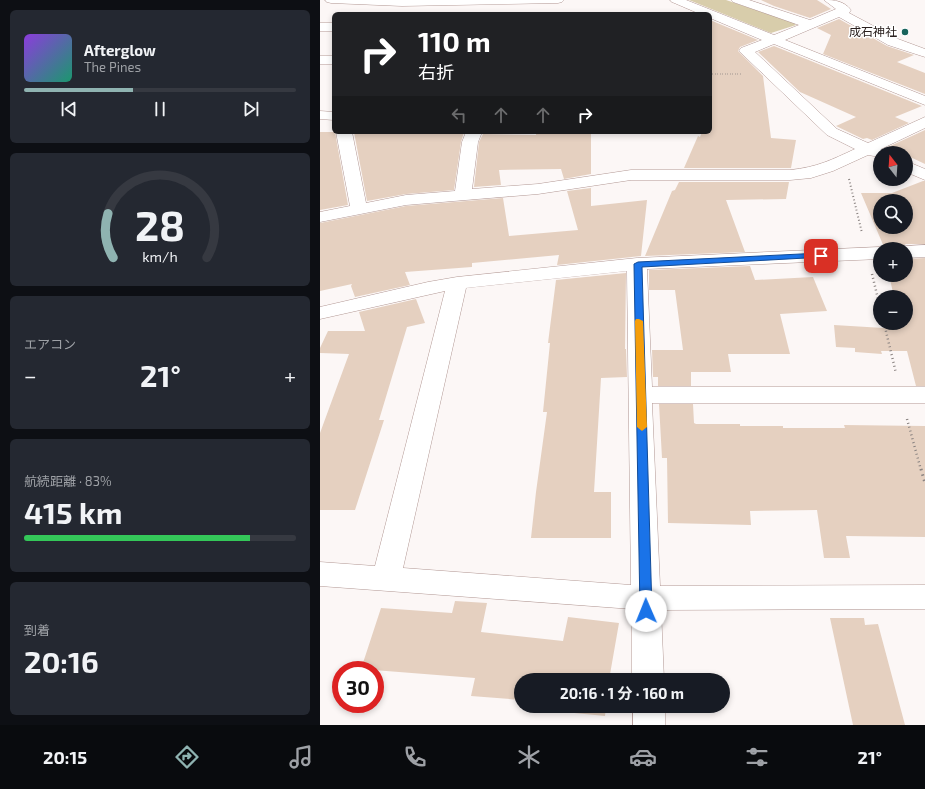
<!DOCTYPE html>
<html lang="ja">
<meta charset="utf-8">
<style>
:root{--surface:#171b24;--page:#242831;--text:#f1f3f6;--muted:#9ea1a6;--line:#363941;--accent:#8fb3b1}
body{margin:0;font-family:"Exo 2","Noto Sans JP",sans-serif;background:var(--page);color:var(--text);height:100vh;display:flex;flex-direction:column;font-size:15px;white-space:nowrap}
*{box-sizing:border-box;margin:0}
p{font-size:13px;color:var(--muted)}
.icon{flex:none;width:22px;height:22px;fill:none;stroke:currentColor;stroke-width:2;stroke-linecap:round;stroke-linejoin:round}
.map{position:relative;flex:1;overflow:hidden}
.details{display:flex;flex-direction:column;gap:10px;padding:10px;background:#0d0f14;width:320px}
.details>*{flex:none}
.banner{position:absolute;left:12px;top:12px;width:380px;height:122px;border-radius:6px;box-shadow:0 2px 6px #0003;background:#202124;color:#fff;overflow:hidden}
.needle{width:26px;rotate:343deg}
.fabs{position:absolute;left:553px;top:146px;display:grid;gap:8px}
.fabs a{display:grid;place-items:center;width:40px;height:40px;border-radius:50%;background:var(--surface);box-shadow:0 2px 6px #0003;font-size:20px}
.speed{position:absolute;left:12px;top:661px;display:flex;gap:8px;font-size:20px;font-weight:700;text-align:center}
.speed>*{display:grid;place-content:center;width:52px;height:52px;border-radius:50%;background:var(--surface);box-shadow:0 2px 6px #0003;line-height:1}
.speed .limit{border:6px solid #d22;background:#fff;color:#111}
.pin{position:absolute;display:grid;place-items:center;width:34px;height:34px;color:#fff;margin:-17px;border-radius:8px;box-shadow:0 2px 6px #0006}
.me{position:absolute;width:44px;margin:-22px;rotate:359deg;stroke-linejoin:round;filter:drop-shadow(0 0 3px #0008)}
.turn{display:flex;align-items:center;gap:14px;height:84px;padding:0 20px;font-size:18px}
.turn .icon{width:52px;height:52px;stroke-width:2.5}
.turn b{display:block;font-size:28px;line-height:34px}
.lanes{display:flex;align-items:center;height:38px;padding:0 20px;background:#0003;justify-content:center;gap:20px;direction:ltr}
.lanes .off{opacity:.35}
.big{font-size:30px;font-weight:700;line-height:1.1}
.details .widget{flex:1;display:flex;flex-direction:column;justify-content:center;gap:6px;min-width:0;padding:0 14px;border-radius:6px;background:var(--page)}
.details .dial{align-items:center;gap:0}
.dial svg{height:104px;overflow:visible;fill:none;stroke:var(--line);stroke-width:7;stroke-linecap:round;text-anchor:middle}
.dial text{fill:var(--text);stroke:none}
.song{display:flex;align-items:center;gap:12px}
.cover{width:48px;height:48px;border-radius:6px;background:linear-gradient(135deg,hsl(270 70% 55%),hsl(160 70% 35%))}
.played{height:4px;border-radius:2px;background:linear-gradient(90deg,var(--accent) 40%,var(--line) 40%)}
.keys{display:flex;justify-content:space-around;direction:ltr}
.heat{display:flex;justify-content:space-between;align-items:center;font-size:22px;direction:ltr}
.charge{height:6px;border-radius:3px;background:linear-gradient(90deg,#34c759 83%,var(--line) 0)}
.trip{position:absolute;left:194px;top:673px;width:216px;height:40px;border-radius:20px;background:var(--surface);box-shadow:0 2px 6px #0003;font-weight:700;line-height:40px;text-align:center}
.dock{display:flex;height:64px;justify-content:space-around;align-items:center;background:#090b0e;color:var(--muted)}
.dock .icon{width:28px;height:28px}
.dock .active{color:var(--accent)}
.dock b{font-size:18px;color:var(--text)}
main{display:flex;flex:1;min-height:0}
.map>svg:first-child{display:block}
.green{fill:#d8cdab}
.building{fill:#e5d0c0;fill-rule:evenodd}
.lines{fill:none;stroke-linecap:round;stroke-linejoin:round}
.minor-casing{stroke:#b29894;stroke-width:1}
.path-far3{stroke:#8a8381;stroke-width:1.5;stroke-dasharray:0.5 2;stroke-linecap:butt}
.path-far2{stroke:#8a8381;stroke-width:2;stroke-dasharray:1 2.5;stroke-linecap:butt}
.path-far1{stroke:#8a8381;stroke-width:2.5;stroke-dasharray:1 3;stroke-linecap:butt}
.path{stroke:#8a8381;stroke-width:3;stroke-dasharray:1.5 4;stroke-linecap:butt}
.minor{fill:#fff;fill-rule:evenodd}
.route{fill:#1a73e8;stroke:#114b97}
.slow{fill:#f59e0b}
.poi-dot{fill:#18645d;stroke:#fff;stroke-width:1.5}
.labels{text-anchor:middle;stroke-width:3;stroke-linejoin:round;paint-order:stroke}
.far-poi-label{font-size:12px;fill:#2a201e;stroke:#fff;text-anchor:end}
</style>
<main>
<section class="details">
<div class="widget">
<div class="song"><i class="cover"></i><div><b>Afterglow</b><p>The Pines</p></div></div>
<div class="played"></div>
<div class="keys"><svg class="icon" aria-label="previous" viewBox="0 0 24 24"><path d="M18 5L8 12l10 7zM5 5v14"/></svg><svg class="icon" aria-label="pause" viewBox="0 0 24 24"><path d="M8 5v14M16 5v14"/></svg><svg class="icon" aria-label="next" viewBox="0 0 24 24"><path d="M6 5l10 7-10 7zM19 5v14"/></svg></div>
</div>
<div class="widget dial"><svg viewBox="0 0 100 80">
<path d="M14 69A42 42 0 1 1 86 69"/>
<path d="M14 69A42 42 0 0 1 10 35" stroke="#8fb3b1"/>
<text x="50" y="56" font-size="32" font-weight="700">28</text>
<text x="50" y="72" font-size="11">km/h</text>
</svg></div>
<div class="widget"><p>エアコン</p>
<div class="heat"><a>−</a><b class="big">21°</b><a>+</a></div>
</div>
<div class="widget"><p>航続距離 · 83%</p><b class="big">415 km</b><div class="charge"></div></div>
<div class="widget"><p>到着</p><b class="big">20:16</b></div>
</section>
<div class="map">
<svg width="605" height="725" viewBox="0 0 605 725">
<rect width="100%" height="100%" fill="#fcf7f6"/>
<polygon class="green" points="369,0 406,0 474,23 476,25 451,33"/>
<g class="building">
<polygon points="441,0 497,0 511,9 490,18 454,6"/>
<polygon points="519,19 567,46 594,55 577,62 605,73 605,94 503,54 511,35 497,28"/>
<polygon points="390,20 438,40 420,47 418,51 443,76 451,138 476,140 471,168 364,168 378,136 380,137 382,132 390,132"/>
<polygon points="454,46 602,106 575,117 589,123 552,140 547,138 543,139 516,126 536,117 480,92 438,52"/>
<polygon points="605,130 605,164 586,155 586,153 581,153 568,147"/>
<polygon points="0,132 15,132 28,205 0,210"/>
<polygon points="34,132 144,132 141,142 134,190 86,194 47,201"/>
<polygon points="216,133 271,134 271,174 244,179 241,169 179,170 181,185 154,187 159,142 163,134 216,135"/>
<path d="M603,181H605V244H586L578,249H568L564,247L541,193H572ZM560,201H586V227H560Z"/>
<polygon points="359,182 469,182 466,199 406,200 425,252 325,256 352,191 355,190"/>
<polygon points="271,188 271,206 327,200 321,256 237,265 239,255 152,263 152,267 85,272 90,285 35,297 31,286 32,284 0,291 0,223 86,206 183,198 189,236 258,230 247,191"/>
<polygon points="605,258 605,386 596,386 587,351 561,351 562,354 535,352 535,348 516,347 514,325 580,329 578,323 586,323 586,297 574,297 569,275 586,275 586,259"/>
<polygon points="430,266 435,280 493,277 507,311 460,314 470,354 408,354 411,372 371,372 371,386 338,386 338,377 333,377 332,350 363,350 355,290 329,290 329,270"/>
<polygon points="306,273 305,349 306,349 307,377 281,378 274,492 291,492 291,538 211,538 216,492 227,412 223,412 230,343 228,343 236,280"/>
<polygon points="96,299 105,323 87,327 59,420 64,420 35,510 0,510 0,433 29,354 0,353 0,348 8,331 45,331 39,312"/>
<polygon points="339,404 373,404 374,423 376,424 420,424 420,426 463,426 463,428 525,428 524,425 605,426 605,537 526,536 530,558 504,558 497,510 430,511 431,525 348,523 347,458 342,458"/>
<polygon points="135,601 167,603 161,632 243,641 248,617 299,623 289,680 201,680 201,700 151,696 155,678 41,669 61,608 132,613"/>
<polygon points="510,618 544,618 545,625 558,624 585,725 533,725"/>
<polygon points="235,706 286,706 285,716 234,711"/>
</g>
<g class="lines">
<g class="minor-casing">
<g id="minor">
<polygon points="5,0 244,0 242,2 238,3 82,6 11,3 7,2"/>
<path d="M350,0H366L454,35L479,25L413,2L411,0H429L490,20L516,9L504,0C515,0 524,1 531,10L529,13L578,39L605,49V57L568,45L519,17L465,40L605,96V105L454,44L435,52L517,129L548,143L605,117V128L561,149L566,153H560V157L548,155L513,171L491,178L470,180H311L218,194L86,205L0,222V212L30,206L16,132H32L46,203L86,195L135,191L142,142L146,132H162L158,142L152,189L218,184L311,170H470C498,167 511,160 535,149L507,135L419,51L421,48L442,40L390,18V14H380L352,2Z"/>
<rect x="0" y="23" width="14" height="8"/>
<rect x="0" y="56" width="14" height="8"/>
<polygon points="0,111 14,112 14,120 0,119"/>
<polygon points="586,161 605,169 605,180 586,172"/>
<polygon points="605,245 605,257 586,258 586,249 579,249 586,246"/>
<path d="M560,247L567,249H560V259L327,269L332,387H605V403H332L340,586L605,585V609L341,610L344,680H312V609L0,586V562L55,566L125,291L0,319V307L108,282L137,277L317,258ZM307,271L311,585L83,568L146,288Z"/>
<rect x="313" y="706" width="32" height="19"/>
</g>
</g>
<polyline class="path-far3" points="390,74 421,74"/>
<polyline class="path-far2" points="529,179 542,233"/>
<g class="path-far1">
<polyline points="552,274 560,307"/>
<polyline points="564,323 576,373"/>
<polyline points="587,419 601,470"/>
</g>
<polyline class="path" points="601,469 605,483"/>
<use href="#minor" class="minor"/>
</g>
<polygon class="route" points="501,253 505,256 504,257 322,267 332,611 330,615 326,617 322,615 320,611 314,264 318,262"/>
<polygon class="slow" points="316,319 319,319 323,321 327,427 322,431 317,427 315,321"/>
<circle class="poi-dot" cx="585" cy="32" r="4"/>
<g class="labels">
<g class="far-poi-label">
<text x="577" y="36">成石神社</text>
</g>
</g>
</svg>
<div class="fabs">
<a><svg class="needle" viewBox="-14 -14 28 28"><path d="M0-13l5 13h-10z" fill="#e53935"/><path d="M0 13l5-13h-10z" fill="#9ea1a6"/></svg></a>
<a><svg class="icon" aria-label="search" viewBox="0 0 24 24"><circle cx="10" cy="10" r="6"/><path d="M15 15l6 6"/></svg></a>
<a>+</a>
<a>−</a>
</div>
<div class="speed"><div class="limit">30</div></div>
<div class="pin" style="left:501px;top:256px;background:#d93025"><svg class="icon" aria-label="arrive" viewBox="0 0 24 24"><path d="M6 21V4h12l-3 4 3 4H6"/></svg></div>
<svg class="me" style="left:326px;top:611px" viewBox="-20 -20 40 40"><circle r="19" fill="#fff"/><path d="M0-13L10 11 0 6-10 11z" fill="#1a73e8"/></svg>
<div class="trip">20:16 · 1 分 · 160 m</div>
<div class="banner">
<div class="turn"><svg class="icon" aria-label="right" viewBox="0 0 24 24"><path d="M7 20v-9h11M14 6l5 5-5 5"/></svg><div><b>110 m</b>右折</div></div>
<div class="lanes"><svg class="icon off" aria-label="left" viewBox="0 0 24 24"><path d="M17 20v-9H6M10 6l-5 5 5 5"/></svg><svg class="icon off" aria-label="ahead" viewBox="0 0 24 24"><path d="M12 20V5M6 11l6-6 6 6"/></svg><svg class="icon off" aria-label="ahead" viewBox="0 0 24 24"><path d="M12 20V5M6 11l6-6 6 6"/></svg><svg class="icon" aria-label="right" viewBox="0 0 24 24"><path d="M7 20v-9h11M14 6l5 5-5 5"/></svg></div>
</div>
</div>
</main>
<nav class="dock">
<b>20:15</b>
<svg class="icon active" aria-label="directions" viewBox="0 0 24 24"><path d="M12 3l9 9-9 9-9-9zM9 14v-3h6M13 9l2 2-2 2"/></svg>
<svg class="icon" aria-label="music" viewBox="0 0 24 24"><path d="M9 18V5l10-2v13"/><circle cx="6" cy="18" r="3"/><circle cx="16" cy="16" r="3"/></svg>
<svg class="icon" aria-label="phone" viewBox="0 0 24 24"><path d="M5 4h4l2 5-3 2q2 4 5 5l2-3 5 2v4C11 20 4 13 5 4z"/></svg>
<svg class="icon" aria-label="climate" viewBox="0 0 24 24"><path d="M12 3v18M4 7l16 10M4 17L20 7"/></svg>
<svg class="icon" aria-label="car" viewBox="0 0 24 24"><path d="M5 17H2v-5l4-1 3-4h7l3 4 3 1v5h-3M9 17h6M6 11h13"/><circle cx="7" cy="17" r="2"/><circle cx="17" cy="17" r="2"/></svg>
<svg class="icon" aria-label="filters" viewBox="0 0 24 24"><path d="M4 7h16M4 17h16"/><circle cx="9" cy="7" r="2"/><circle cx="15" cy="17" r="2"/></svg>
<b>21°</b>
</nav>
